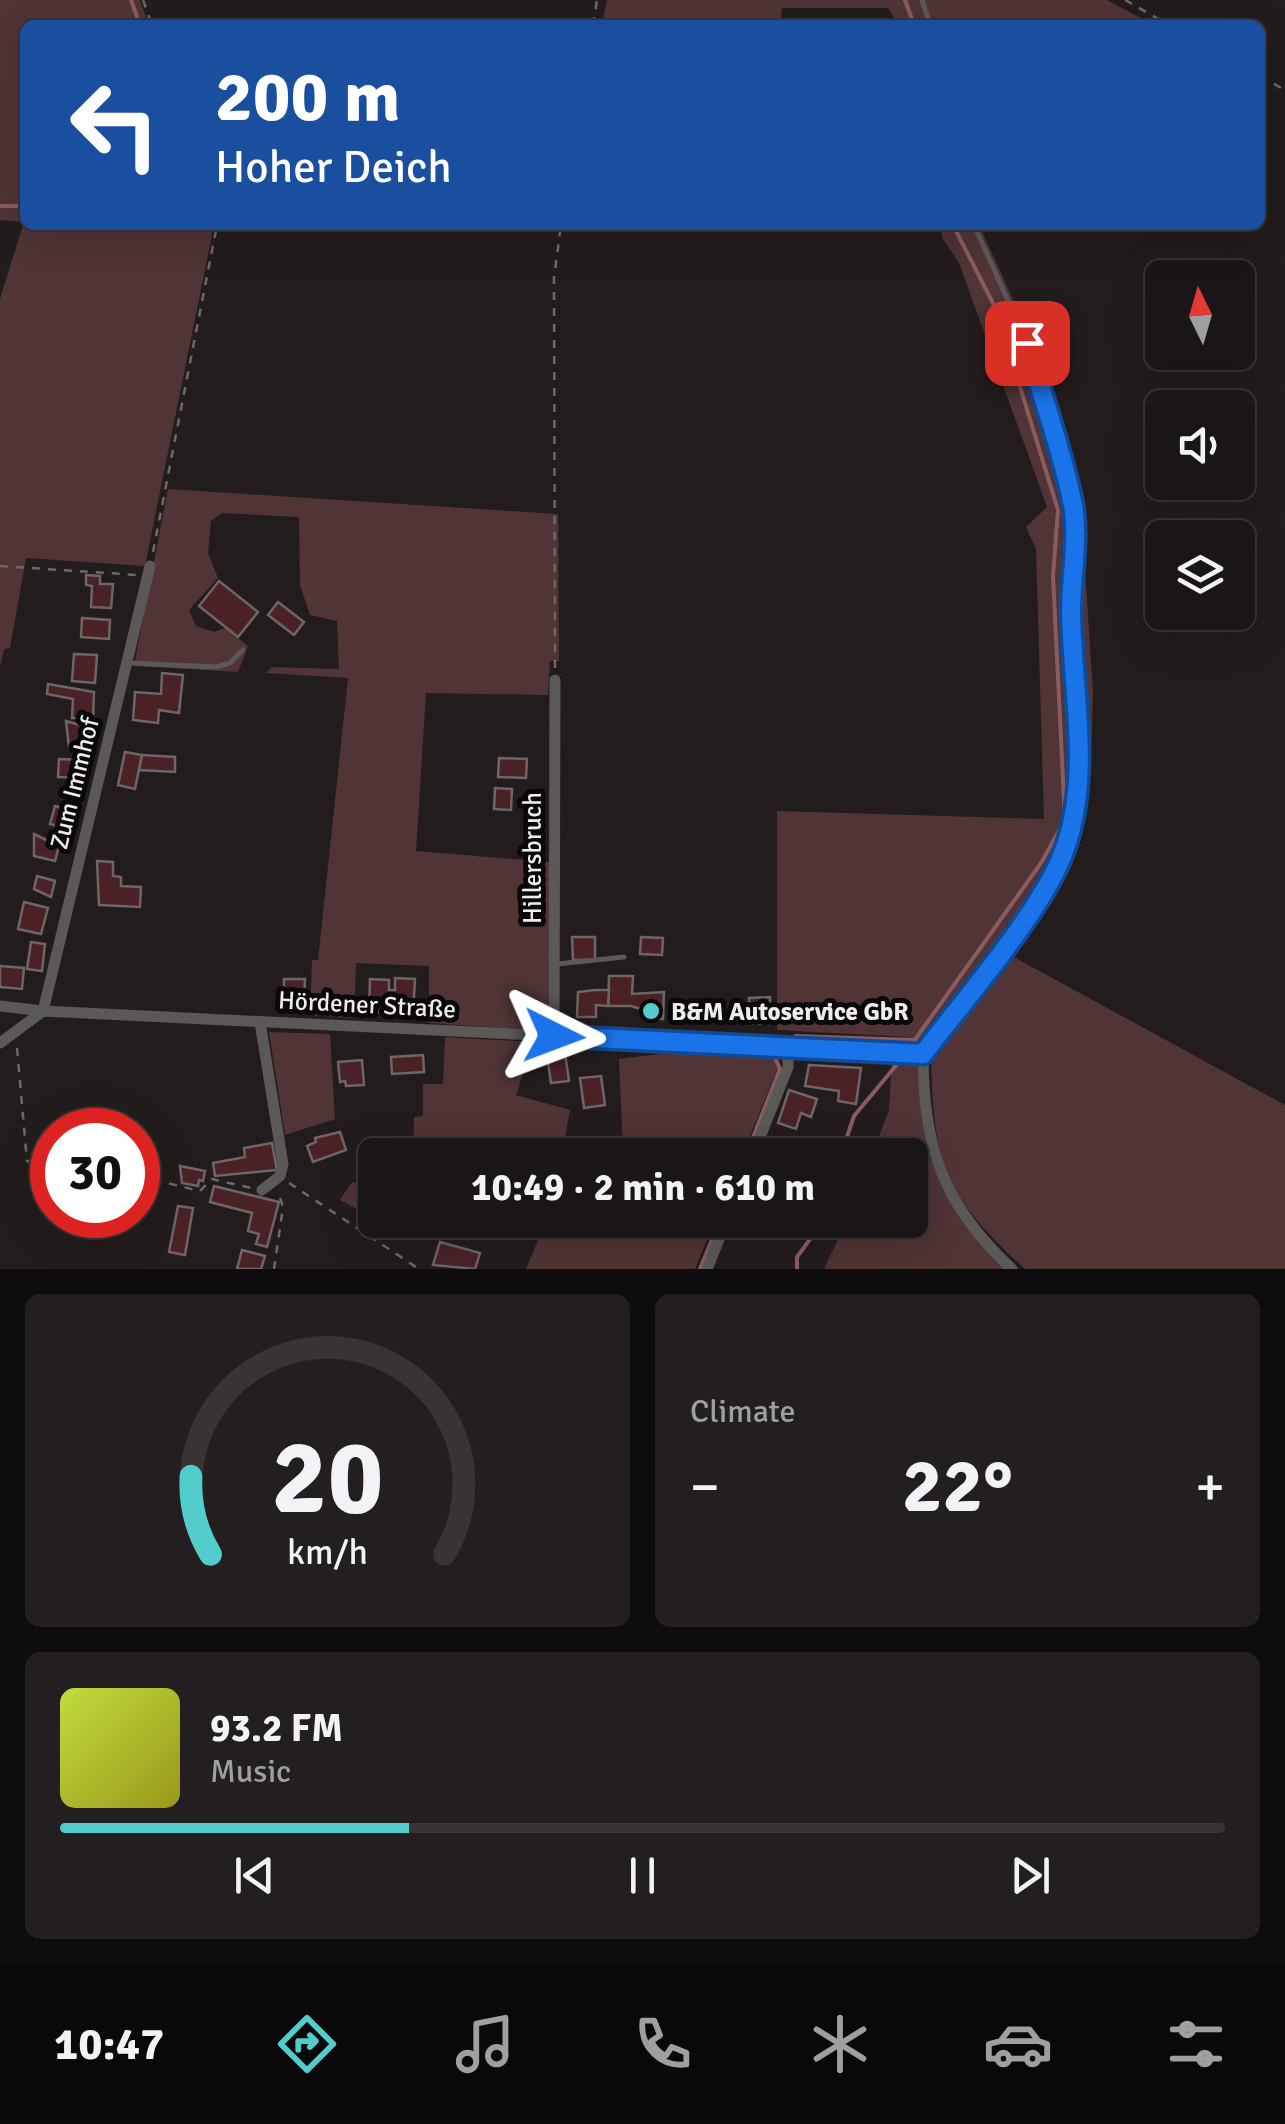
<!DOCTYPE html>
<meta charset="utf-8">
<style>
:root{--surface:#1a1516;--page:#231e1f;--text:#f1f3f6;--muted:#9f9fa1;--line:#383435;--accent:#52cdcc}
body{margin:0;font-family:Signika,sans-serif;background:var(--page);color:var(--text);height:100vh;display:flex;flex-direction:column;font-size:38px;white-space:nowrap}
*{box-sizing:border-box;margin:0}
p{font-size:32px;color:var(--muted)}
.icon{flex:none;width:55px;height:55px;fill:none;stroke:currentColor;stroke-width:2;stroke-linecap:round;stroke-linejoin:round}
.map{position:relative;height:1269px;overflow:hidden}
.side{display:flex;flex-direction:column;gap:25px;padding:25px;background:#0e0c0c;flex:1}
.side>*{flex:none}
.top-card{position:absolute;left:20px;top:20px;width:1245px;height:210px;border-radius:15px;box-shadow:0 10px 40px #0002,0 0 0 2px var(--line);background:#1a4fa0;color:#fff;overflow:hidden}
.needle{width:65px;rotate:355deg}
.tools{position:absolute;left:1145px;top:260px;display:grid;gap:20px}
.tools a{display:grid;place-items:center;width:110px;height:110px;border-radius:15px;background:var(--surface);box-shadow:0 10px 40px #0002,0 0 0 2px var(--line);font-size:50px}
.speed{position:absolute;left:30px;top:1108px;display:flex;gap:20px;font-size:50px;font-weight:700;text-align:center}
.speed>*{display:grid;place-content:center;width:130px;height:130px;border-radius:50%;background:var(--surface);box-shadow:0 10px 40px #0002,0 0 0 2px var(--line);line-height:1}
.speed .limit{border:15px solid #d22;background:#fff;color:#111}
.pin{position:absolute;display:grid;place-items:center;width:85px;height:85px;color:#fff;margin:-42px;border-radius:20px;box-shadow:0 5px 15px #0006}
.me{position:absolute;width:110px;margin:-55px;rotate:93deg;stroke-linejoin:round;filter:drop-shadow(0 0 8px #0008)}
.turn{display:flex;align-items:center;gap:35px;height:210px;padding:0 30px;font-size:45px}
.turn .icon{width:130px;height:130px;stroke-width:2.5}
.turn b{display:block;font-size:70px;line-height:85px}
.big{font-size:75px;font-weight:800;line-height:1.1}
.side .tile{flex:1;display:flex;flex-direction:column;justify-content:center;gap:15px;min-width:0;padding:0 35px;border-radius:15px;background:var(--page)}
.side .dial{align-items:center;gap:0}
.dial svg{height:260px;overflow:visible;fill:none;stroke:var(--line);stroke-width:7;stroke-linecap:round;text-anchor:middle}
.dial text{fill:var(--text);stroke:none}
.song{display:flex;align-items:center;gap:30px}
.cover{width:120px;height:120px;border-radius:15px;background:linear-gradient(135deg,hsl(70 70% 55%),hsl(60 70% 35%))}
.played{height:10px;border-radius:5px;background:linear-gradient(90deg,var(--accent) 30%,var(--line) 30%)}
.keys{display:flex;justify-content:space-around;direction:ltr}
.heat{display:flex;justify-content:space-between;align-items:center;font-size:55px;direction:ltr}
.side .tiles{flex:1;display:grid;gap:25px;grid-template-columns:1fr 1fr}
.tile:last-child{grid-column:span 2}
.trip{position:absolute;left:358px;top:1138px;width:570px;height:100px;border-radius:15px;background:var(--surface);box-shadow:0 10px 40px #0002,0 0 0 2px var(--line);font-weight:800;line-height:100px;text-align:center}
.tabs{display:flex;height:160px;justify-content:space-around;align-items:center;background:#0a0809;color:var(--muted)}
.tabs .icon{width:70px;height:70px}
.tabs .active{color:var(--accent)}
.tabs b{font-size:45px;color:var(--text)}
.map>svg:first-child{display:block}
.green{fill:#503436}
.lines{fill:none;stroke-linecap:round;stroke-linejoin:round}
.stream{stroke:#8a5c60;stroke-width:4}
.building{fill:#4a2226;stroke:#6d6566;stroke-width:2.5}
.path{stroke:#6e6868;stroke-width:2.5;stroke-dasharray:8 8;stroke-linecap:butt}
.service{stroke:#5b5858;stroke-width:5}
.minor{stroke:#5b5858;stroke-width:11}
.route-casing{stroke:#114b97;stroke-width:25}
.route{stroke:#1a73e8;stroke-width:18}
.poi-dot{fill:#52cdcc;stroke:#0a0808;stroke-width:4}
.labels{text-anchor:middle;stroke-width:10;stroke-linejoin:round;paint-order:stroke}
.street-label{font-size:25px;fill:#f0ecec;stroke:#0a0808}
.poi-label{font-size:25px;font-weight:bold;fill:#f0ecec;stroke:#0a0808;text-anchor:start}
</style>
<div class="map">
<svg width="1285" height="1269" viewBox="0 0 1285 1269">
<rect width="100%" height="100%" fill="#231c1d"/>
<g class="green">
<polygon points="0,0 140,0 149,25 25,25 25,225 214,225 145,566 26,558 10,648 4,649 0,667 0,299 24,222 0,220"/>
<polygon points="607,0 1107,0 1141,18 1137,25 898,25 888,8 782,8 780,25 602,25"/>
<path d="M940,225H979L1033,343L1081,507L1093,693L1091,761L1080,843L1069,872L1012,956L1285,1105V1269H1025C944,1195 933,1163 931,1054L904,1048L910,1037L777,1030V811L1044,819L1036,549L1026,527L1047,507L959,263L943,239Z"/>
<polygon points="168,489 558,514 559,661 550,661 548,695 426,693 416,851 550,862 548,1031 429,1023 429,966 356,963 354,1018 310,1015 312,960 318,960 348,678 266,673 272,667 339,669 337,621 310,615 300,585 299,517 222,513 211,521 208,553 218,578 189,610 196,626 214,632 225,628 248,646 238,672 134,666"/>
<polygon points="269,1032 330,1034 335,1119 285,1135"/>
<polygon points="445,1037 534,1042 516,1095 570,1110 562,1153 570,1155 413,1155 414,1117 423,1116 423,1084 443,1084"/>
<polygon points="667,1053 772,1057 779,1065 742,1155 619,1155 623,1150 619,1059"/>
<polygon points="892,1054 920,1056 927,1150 940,1182 1007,1269 824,1269 847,1220 910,1220 910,1155 872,1155 889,1110"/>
<polygon points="367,1150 407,1155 375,1155 375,1219 340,1200 352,1182 361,1184"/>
<polygon points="539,1220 715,1220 695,1269 526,1269 543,1228"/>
</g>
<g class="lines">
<g class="stream">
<polyline points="131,0 140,25"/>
<polyline points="905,0 914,25"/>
<polyline points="0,206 25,206"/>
<polyline points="795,1036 915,1040"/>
<polyline points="909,1048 1041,863 1065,820 1053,576 1058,510 996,309 953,225"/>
<polyline points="653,1050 774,1055 780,1069 746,1155"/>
<polyline points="841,1155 854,1116 904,1056"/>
<polyline points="700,1269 720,1220"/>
<polyline points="797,1269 797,1257 824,1220"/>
</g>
</g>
<g class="building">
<polygon points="86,575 100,576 100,584 113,584 111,608 91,607 92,586 86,585"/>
<polygon points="219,581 258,612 238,637 199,606"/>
<polygon points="278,602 304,622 294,635 268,615"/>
<polygon points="82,618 110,620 109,639 81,637"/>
<polygon points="74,654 97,655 95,683 72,681"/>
<polygon points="162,673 183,675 179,713 159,710 158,723 133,720 135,692 161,694"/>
<polygon points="48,684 94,692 93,719 72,718 73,699 47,694"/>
<polygon points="66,721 90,728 89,749 69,748"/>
<polygon points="125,752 142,755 135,789 118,785"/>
<polygon points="142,755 175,757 175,772 139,770"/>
<polygon points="499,758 527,759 526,778 498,777"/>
<polygon points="59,759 80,760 79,778 58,777"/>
<polygon points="495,788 512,789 511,810 494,809"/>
<polygon points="55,806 72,810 68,828 50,824"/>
<polygon points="34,834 59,846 55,861 34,856"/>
<polygon points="97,861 113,862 113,876 121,877 121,886 141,887 140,907 99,905"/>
<polygon points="37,876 55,881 51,897 34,889"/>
<polygon points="24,902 48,908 41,934 18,929"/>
<polygon points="572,937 595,937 595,960 573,960"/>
<polygon points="641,937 663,938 662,955 640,954"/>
<polygon points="31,942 45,944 42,971 27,969"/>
<polygon points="0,966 24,968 22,989 0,987"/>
<polygon points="609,976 633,976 632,994 664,992 663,1019 644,1019 644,1010 631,1006 608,1006"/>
<polygon points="395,978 415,979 413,1014 369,1012 370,979 389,980 389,990 395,990"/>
<polygon points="284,979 305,979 304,1003 284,1003"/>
<polygon points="595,990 609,990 608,1006 596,1005 596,1017 577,1017 578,992"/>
<polygon points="770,997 770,1023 749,1024 749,998"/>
<polygon points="565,1053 569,1081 551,1083 547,1055"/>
<polygon points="423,1055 424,1072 392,1074 391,1057"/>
<polygon points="362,1060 364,1085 346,1086 345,1081 340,1082 338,1062"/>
<polygon points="809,1065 861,1068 856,1104 838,1101 839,1091 805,1086"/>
<polygon points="601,1076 605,1105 584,1108 580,1078"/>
<polygon points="789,1090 817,1099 811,1117 801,1113 796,1129 778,1123"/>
<polygon points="340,1132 346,1150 313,1162 307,1146 316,1142 315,1138"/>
<polygon points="272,1143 277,1170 215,1176 213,1163 245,1157 244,1148"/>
<polygon points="180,1166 205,1171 203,1181 199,1180 198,1186 182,1183"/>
<polygon points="214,1186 279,1202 267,1247 256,1244 259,1234 248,1231 252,1213 210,1202"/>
<polygon points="178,1206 193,1208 185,1255 169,1252"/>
<polygon points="440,1242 480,1253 475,1269 433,1265"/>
<polygon points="242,1250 265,1256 261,1269 237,1269"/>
</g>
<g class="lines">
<g class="path">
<polyline points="143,0 152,25"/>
<polyline points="1125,0 1169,25"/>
<polyline points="593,25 597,0"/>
<polyline points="1260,76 1285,90"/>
<polyline points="153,552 217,225"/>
<polyline points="0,566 137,575"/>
<polyline points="555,668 554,278 561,225"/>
<polyline points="17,1048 27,1161 52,1168"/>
<polyline points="138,1176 200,1191 212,1179 251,1188"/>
<polyline points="289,1183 419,1269"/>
<polyline points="274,1269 283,1207 278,1192"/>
</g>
<g class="service">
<polyline points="922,0 930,25"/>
<polyline points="130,663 217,667 230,663 243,650"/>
<polyline points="557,964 624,957"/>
<polyline points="924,1053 1058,865 1069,837 1078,760 1079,694 1072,630 1074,508 1027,343 974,225"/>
</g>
<g class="minor">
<polyline points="0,1006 43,1011 150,566"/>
<polyline points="260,1022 283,1164 280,1176 262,1190"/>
<polyline points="554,1036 555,680"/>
<path d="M0,1043L43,1011L923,1054C923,1147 943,1205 1012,1269"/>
<polyline points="753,1155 788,1067 788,1047"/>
<polyline points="707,1269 727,1220"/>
</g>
</g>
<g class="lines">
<g class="route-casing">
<path id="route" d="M554,1036L923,1054C964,1000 1034,920 1060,861C1094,783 1072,693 1071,611C1071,577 1079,539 1073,505C1062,450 1042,396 1027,343"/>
</g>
<use href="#route" class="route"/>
</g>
<circle class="poi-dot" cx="651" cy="1011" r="10"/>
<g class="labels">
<g class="street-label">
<text transform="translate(74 783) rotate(-76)" y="9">Zum Immhof</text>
<text transform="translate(532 858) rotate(-90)" y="9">Hillersbruch</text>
<text transform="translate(367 1004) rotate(3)" y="9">Hördener Straße</text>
</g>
<g class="poi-label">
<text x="671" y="1020">B&amp;M Autoservice GbR</text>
</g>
</g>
</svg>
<div class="tools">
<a><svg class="needle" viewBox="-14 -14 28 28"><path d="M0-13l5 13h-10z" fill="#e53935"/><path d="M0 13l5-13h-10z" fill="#9f9fa1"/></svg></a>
<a><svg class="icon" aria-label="sound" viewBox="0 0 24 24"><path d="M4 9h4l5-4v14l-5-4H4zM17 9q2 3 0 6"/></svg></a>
<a><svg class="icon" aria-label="layers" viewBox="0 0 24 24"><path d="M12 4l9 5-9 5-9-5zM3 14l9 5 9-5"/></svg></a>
</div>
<div class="speed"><div class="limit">30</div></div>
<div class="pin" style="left:1027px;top:343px;background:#d93025"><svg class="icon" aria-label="arrive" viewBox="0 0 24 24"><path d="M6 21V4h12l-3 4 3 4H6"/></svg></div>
<svg class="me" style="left:554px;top:1036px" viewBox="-20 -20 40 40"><path d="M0-17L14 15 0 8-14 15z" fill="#1a73e8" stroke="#fff" stroke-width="4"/></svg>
<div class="trip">10:49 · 2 min · 610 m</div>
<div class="top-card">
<div class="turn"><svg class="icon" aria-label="left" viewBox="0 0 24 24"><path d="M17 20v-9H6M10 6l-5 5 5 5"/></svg><div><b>200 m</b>Hoher Deich</div></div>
</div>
</div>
<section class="side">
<div class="tiles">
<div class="tile dial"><svg viewBox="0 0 100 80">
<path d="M14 69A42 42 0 1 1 86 69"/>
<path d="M14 69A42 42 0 0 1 8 45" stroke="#52cdcc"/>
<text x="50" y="56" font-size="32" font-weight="700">20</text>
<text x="50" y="72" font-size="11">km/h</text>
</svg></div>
<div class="tile"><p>Climate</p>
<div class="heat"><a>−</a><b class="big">22°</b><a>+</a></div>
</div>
<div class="tile">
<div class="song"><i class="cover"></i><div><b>93.2 FM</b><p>Music</p></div></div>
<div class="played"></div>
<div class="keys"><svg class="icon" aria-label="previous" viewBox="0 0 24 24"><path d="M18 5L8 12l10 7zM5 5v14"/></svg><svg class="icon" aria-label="pause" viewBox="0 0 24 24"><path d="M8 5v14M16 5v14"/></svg><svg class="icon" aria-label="next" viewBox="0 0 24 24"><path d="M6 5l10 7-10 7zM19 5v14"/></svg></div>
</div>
</div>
</section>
<nav class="tabs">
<b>10:47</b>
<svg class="icon active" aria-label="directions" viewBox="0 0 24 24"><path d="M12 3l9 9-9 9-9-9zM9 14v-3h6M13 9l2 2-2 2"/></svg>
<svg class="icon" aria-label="music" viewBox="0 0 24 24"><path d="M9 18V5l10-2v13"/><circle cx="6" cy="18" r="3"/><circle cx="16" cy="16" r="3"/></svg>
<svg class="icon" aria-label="phone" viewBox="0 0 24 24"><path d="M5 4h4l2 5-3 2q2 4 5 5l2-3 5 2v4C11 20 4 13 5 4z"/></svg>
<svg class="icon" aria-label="climate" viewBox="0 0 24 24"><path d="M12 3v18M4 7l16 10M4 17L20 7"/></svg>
<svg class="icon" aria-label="car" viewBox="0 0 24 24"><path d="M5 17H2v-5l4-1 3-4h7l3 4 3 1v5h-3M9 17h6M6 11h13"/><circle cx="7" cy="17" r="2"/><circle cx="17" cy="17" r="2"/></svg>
<svg class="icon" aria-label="filters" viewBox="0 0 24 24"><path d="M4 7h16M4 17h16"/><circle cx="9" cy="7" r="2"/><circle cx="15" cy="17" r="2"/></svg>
</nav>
